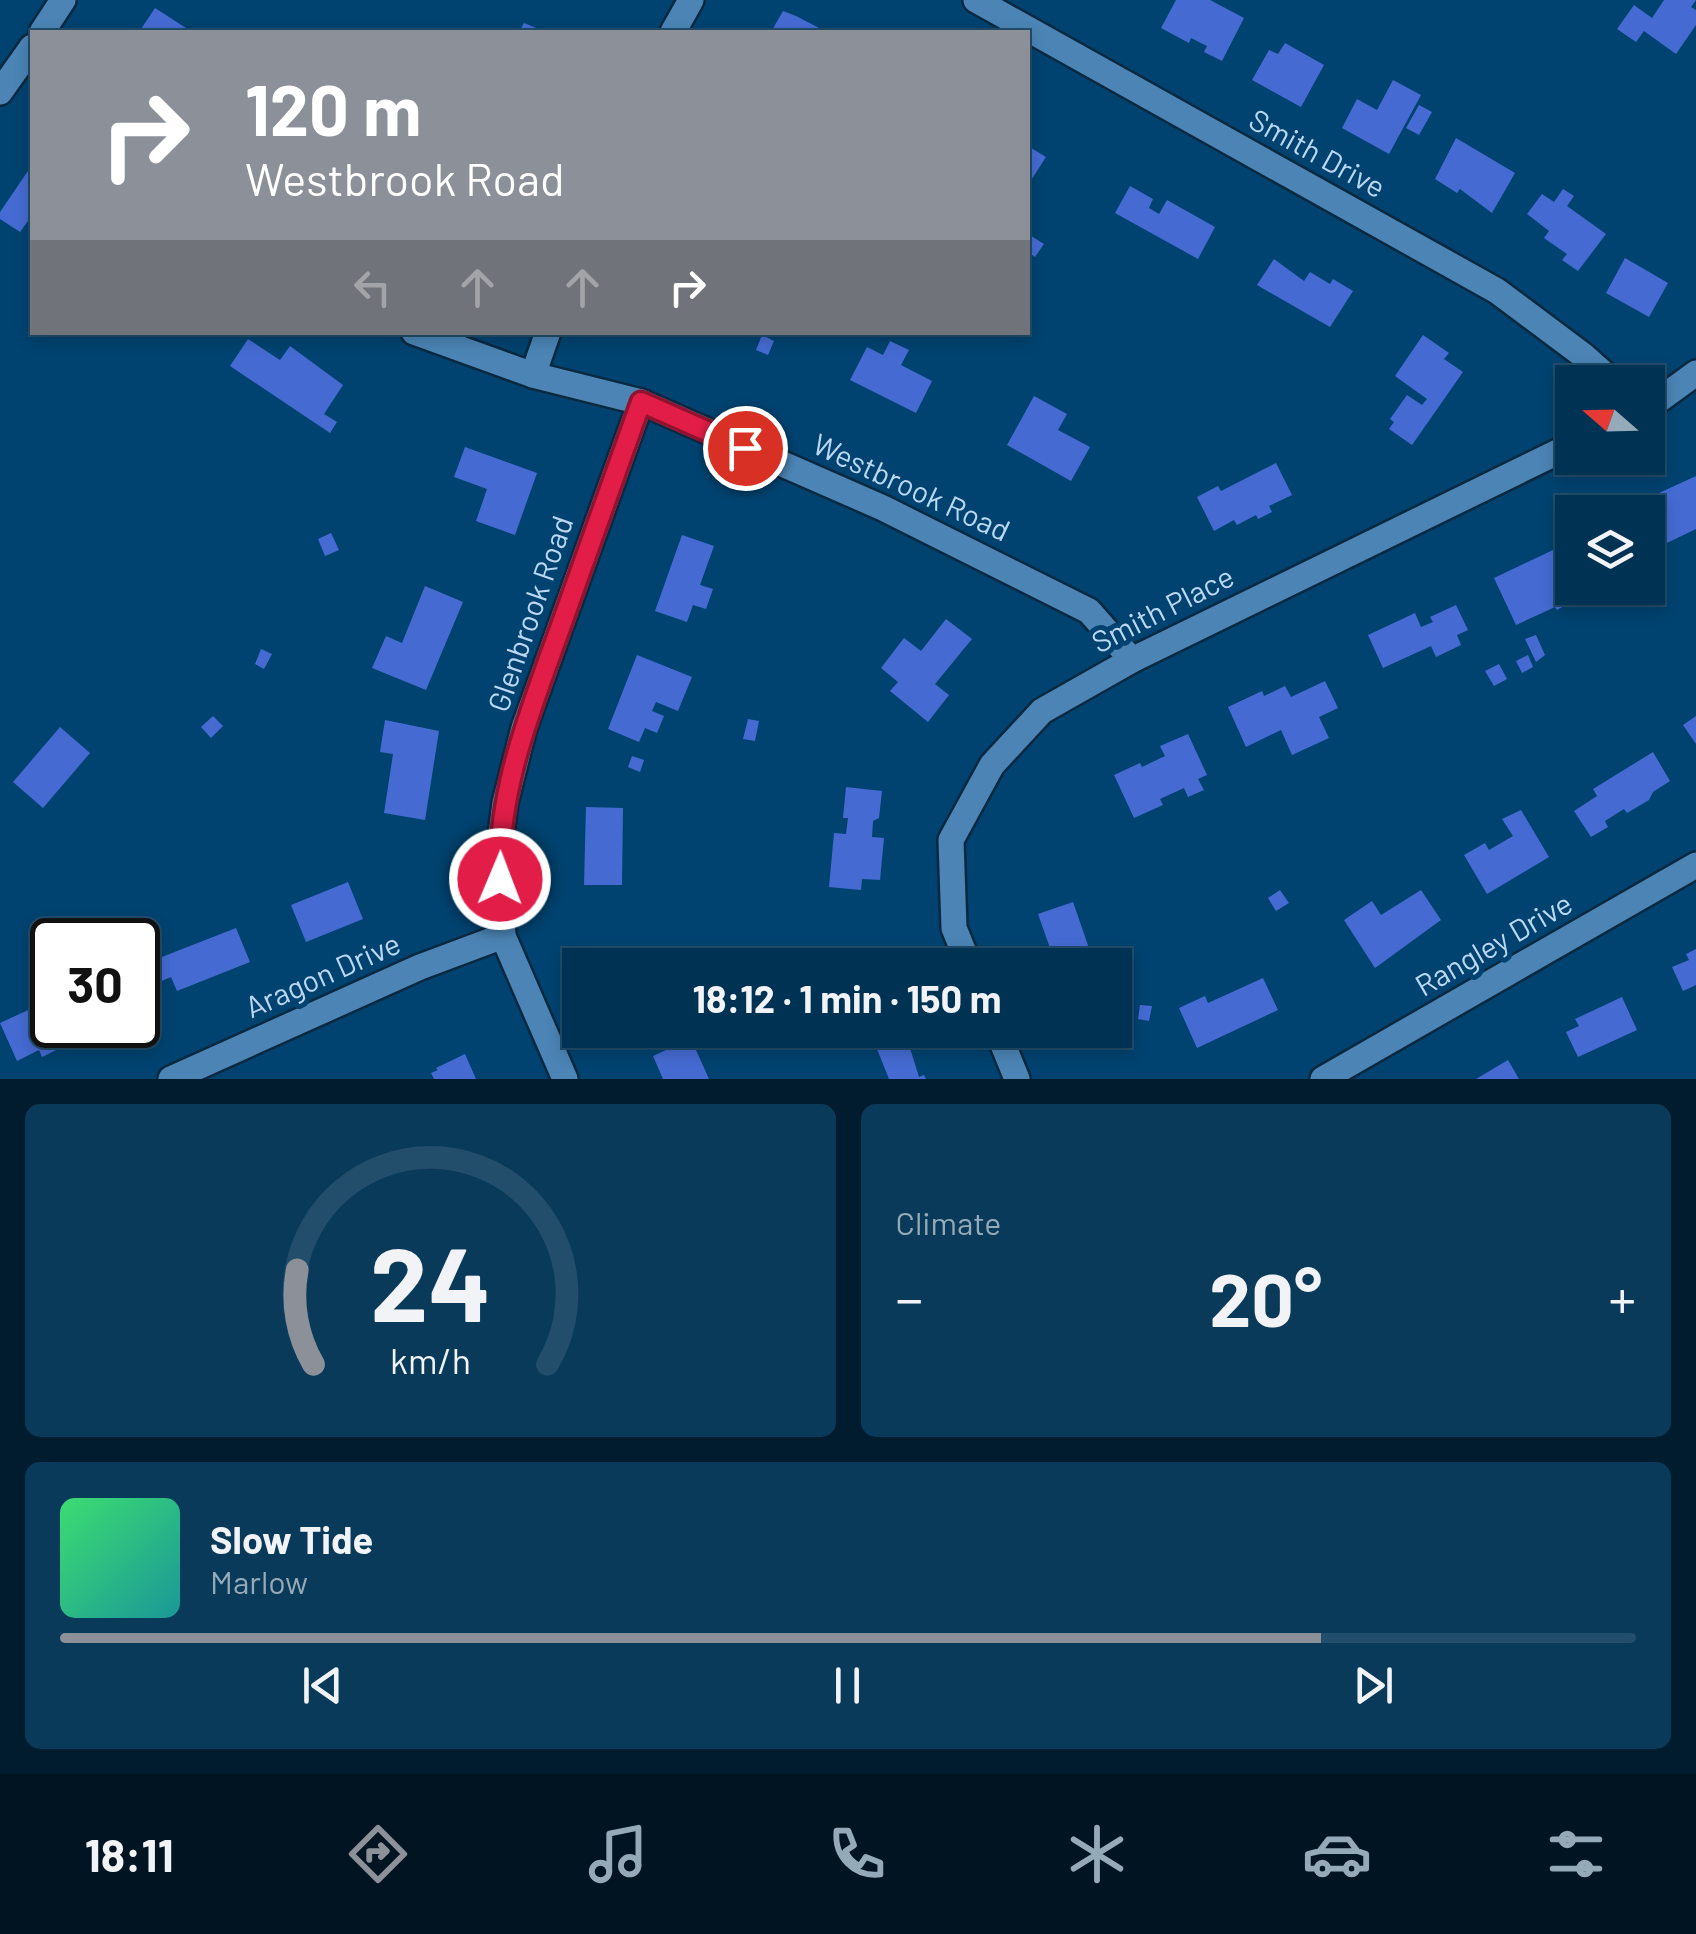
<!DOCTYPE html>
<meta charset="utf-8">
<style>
:root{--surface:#003254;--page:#0a3a5a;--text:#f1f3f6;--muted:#95aab8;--line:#224d6b;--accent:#8c9099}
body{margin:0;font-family:Barlow,sans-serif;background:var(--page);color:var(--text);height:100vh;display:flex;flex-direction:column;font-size:38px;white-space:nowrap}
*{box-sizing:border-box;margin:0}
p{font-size:32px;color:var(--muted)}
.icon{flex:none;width:55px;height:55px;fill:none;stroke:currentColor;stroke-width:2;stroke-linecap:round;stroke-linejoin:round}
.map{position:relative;height:1079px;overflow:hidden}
.details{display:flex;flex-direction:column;gap:25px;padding:25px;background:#001c2e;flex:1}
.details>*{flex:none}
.guide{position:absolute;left:30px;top:30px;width:1000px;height:305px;border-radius:0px;box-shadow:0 5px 15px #0003,0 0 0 2px var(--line);background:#8c9099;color:#fff;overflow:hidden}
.needle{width:65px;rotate:290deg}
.tools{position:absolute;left:1555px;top:365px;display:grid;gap:20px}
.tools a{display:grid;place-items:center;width:110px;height:110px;border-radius:0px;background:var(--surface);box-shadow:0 5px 15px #0003,0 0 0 2px var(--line);font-size:50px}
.speed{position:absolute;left:30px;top:918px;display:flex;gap:20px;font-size:50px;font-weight:700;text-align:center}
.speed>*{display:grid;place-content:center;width:130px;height:130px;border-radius:50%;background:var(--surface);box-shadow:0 5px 15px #0003,0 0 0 2px var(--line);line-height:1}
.speed .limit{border:5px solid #111;border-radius:15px;background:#fff;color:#111}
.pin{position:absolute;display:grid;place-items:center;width:85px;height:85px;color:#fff;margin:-42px;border:5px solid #fff;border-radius:50%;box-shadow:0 2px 10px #0007}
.me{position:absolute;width:110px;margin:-55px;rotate:1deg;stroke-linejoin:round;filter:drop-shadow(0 0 8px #0008)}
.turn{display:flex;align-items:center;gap:35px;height:210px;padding:0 50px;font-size:45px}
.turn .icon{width:130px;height:130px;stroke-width:2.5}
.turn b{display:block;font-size:70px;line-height:85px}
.lanes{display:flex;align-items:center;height:95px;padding:0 50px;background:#0003;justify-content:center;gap:50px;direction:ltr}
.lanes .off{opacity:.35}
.big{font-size:75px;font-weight:700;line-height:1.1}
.details .widget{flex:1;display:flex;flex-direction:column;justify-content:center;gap:15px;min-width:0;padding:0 35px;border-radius:15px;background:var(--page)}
.details .dial{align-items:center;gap:0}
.dial svg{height:260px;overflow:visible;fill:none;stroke:var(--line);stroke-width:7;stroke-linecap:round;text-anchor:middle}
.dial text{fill:var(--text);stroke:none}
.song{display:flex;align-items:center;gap:30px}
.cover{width:120px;height:120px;border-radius:15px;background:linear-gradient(135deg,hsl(140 70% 55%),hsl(180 70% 35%))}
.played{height:10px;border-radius:5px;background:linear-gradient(90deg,var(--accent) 80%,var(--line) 80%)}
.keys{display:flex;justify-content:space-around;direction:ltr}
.heat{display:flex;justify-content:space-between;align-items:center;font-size:55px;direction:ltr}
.details .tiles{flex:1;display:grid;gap:25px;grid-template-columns:1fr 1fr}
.widget:last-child{grid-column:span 2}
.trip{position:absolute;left:562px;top:948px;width:570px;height:100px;border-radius:0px;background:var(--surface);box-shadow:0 5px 15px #0003,0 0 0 2px var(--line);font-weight:700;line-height:100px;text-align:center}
.dock{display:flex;height:160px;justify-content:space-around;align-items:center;background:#001422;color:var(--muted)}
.dock .icon{width:70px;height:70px}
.dock .on{color:var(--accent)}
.dock b{font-size:45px;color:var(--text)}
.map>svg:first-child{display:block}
.building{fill:#456bd2}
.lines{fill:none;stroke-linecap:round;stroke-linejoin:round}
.minor-casing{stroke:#0a2941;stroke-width:30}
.minor{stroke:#4b84b5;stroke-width:25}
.route-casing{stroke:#92132f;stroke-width:25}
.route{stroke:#e11d48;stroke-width:18}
.labels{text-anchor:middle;stroke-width:10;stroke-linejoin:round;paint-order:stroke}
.street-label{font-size:30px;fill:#bbd7f2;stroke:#004370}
</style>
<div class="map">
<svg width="1696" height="1079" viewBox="0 0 1696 1079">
<rect width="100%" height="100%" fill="#004370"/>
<g class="building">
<polygon points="1176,0 1210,0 1244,18 1222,61 1204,52 1207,46 1191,38 1189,43 1161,28"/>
<polygon points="1664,0 1696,0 1691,7 1696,10 1696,25 1676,54 1644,31 1636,42 1617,29 1634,5 1652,18"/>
<polygon points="155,8 186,28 183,32 139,32"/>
<polygon points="783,11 796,16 827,32 771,32"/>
<polygon points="524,23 546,32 519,32"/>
<polygon points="1285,43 1324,65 1301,107 1252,80 1269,50 1278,54"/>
<polygon points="1393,80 1421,95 1389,154 1342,128 1357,99 1377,110"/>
<polygon points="1419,105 1432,112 1419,135 1406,128"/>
<polygon points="1456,138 1515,173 1492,213 1460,189 1457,193 1435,179"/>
<polygon points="1028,146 1046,157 1028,185"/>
<polygon points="30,168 32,225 28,221 20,232 0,219 0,212"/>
<polygon points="1130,186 1153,199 1149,208 1159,214 1167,200 1215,227 1198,259 1115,213"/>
<polygon points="1563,189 1574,196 1567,206 1606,234 1578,271 1562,260 1567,254 1544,238 1549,231 1527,214 1542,194 1554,202"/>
<polygon points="1028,234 1044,244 1035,257 1028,252"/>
<polygon points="1625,258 1668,283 1649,317 1606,293"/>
<polygon points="1274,259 1304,281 1310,272 1330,284 1333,279 1353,291 1330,327 1257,285"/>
<polygon points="762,335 774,341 768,355 756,350"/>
<polygon points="1423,335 1449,353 1444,359 1463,372 1412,445 1389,429 1394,422 1390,419 1407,395 1422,405 1427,399 1395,376"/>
<polygon points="248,339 280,360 290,346 343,385 324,414 337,422 330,433 230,366"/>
<polygon points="890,341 909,350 901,365 932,381 916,413 850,380 867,347 883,355"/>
<polygon points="1034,396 1067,414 1058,430 1090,447 1071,481 1007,445"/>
<polygon points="465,447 537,473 515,535 476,521 487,489 454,477"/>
<polygon points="1276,463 1292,495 1269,506 1272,512 1258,519 1256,515 1237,525 1234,520 1214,531 1197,497 1218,486 1221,491"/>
<polygon points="1696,476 1696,529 1648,552 1648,512 1618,512"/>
<polygon points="331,533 339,550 325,556 318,539"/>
<polygon points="682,535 714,546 700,585 713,589 706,609 693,605 687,622 655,611"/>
<polygon points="1572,541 1572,584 1569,585 1574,597 1560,603 1562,607 1557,610 1555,607 1516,625 1494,578"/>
<polygon points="425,586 463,602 426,690 372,668 386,636 402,643"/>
<polygon points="1456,605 1468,630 1457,635 1461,645 1436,657 1431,646 1383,668 1368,635 1415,613 1421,627 1433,622 1430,617"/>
<polygon points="946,619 972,639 935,684 949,695 928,722 890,691 898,682 881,668 904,638 921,651"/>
<polygon points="1536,635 1545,655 1536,662 1525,639"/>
<polygon points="261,649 272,654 264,669 255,664"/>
<polygon points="637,655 692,677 678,711 656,702 652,711 664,716 657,733 645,728 639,742 608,729"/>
<polygon points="1528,655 1533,667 1522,673 1516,661"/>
<polygon points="1499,664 1507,679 1494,686 1485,671"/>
<polygon points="1325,681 1338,708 1319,717 1329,738 1292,755 1281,730 1246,747 1228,707 1262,691 1264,696 1285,686 1291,697"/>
<polygon points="213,716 223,726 211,738 201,727"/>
<polygon points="1696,716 1696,744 1683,725"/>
<polygon points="748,719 759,721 755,741 743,739"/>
<polygon points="385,720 439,731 425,820 384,813 393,754 380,752"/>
<polygon points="60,727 90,753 43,808 13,782"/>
<polygon points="1188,734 1207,775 1198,779 1204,790 1188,797 1184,788 1160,799 1163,805 1134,818 1114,775 1140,763 1142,767 1165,756 1160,746"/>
<polygon points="1653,752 1670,781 1653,792 1649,800 1627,813 1624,809 1605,821 1608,827 1591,837 1574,811 1597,796 1593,789"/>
<polygon points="632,756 644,760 640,772 628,767"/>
<polygon points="846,787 882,791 879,818 873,821 872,837 884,838 880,880 862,879 861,890 829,887 834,833 846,834 848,818 843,818"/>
<polygon points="586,807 623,808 622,885 584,885"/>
<polygon points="1521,810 1549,857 1487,894 1464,855 1485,843 1489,850 1513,836 1502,819"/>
<polygon points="348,882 363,919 306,942 291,905"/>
<polygon points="1280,890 1289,903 1276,911 1268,898"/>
<polygon points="1421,890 1441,920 1375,968 1344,920 1372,901 1381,915"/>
<polygon points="1073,902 1090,951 1095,949 1101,965 1070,965 1068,960 1056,965 1038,914"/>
<polygon points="236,928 250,962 177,991 171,977 157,983 149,962"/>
<polygon points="1696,949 1696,985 1683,991 1672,967 1689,960 1686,954"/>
<polygon points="1263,978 1278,1010 1197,1048 1179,1008 1205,996 1208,1003"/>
<polygon points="1622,997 1637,1030 1578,1057 1566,1032 1579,1026 1575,1019"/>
<polygon points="52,999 52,1025 93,1025 72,1035 75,1041 42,1057 39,1050 17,1061 0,1023"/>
<polygon points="1140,1005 1152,1006 1149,1021 1138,1019"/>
<polygon points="657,1030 687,1030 709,1079 663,1079 653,1056 666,1050"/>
<polygon points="905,1032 919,1077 924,1075 926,1079 889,1079 875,1044"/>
<polygon points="465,1054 476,1079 434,1079 431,1073 438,1070 436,1068"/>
<polygon points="1508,1060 1519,1079 1476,1079"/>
</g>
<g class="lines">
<g class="minor-casing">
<g id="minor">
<polyline points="976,0 1497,291 1584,356 1613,382"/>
<polyline points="42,32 63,0"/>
<polyline points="673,32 691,0"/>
<polyline points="0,92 32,47"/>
<polyline points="414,332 533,375 641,402 883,508 1089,611 1132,660"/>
<polyline points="533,375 548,332"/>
<polyline points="1648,408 1696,373"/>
<polyline points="969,965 954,928 951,840 992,765 1042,711 1132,660 1572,445"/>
<polyline points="997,1030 1017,1079"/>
<polyline points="171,1079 420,967 503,936"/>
<polyline points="565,1079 503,936 499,850 505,803 524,728 641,402"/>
<polyline points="1323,1079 1696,865"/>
</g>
</g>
<use href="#minor" class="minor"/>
</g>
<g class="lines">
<g class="route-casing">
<path id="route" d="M500,879C497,788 533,704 563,620C589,547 615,475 641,402L745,448"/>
</g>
<use href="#route" class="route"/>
</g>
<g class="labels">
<g class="street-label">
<text transform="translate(1317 154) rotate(29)" y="10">Smith Drive</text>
<text transform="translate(911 488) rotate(25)" y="10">Westbrook Road</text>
<text transform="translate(1163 610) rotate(-27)" y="10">Smith Place</text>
<text transform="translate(531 614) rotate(-71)" y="10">Glenbrook Road</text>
<text transform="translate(1494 945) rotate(-30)" y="10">Rangley Drive</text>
<text transform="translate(323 976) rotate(-24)" y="10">Aragon Drive</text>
</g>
</g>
</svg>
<div class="tools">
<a><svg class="needle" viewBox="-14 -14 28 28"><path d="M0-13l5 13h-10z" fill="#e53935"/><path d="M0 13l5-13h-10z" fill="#95aab8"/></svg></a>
<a><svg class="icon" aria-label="layers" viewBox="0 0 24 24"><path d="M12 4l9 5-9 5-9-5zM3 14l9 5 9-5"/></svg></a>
</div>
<div class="speed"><div class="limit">30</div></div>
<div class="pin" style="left:745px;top:448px;background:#d93025"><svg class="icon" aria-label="arrive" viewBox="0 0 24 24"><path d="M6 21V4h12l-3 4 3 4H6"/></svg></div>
<svg class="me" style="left:500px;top:879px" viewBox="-20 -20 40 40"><circle r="17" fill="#e11d48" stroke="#fff" stroke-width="3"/><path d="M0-11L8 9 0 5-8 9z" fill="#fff"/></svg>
<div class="trip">18:12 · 1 min · 150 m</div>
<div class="guide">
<div class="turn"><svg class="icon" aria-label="right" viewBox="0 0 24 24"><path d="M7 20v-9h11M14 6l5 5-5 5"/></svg><div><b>120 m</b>Westbrook Road</div></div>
<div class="lanes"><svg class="icon off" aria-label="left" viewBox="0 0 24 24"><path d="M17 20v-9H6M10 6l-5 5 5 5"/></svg><svg class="icon off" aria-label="ahead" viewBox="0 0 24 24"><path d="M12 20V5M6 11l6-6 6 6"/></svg><svg class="icon off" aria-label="ahead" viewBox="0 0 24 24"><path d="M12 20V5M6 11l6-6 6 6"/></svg><svg class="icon" aria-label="right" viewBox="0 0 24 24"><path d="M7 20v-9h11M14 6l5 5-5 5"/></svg></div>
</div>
</div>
<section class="details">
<div class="tiles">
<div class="widget dial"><svg viewBox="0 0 100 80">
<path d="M14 69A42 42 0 1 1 86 69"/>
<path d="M14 69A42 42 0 0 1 9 40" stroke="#8c9099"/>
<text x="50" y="56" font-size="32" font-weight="700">24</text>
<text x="50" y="72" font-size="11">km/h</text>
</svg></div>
<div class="widget"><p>Climate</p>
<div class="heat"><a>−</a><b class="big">20°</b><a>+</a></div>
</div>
<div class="widget">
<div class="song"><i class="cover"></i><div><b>Slow Tide</b><p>Marlow</p></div></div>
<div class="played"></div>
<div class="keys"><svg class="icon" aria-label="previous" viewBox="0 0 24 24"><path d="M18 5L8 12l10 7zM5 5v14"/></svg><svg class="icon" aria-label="pause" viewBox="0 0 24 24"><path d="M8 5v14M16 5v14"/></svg><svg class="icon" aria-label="next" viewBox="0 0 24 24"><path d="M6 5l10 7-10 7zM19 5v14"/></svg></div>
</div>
</div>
</section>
<nav class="dock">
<b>18:11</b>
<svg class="icon on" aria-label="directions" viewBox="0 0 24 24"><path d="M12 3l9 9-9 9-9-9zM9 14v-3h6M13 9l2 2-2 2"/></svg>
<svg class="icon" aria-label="music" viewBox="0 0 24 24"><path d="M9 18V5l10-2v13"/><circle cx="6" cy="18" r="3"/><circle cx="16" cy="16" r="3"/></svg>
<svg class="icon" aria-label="phone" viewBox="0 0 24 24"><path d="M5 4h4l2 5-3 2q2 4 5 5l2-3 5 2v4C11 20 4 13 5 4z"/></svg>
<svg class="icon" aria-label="climate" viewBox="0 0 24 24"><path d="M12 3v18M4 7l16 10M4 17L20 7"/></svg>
<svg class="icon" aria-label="car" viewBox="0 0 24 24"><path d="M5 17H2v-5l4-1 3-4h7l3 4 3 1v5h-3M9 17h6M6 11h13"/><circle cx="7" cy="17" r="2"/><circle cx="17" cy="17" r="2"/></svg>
<svg class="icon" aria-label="filters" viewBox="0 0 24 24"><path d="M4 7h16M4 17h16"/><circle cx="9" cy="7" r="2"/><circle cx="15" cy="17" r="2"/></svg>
</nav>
